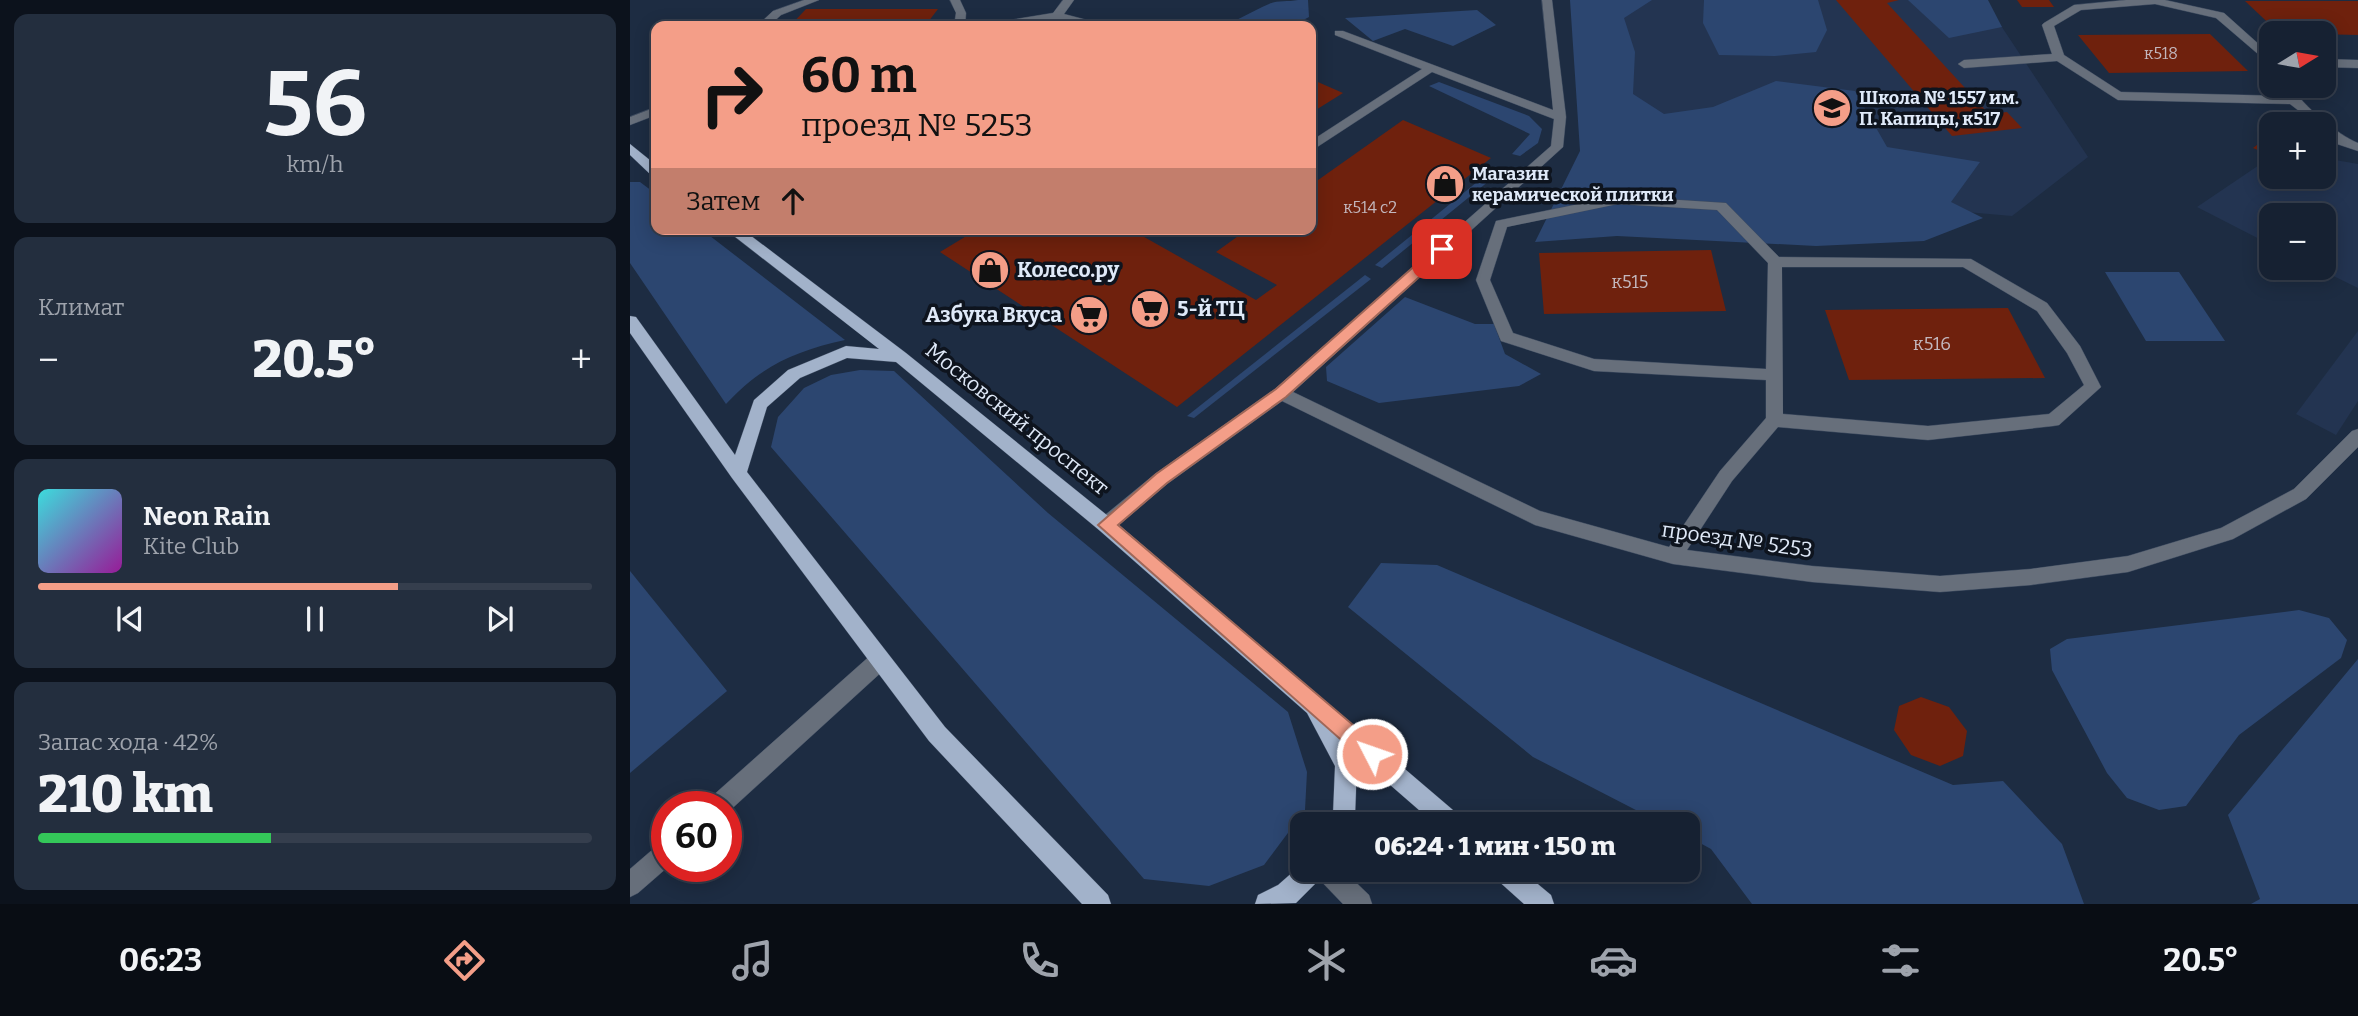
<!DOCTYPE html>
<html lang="ru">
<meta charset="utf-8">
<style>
:root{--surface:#162132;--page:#232e3e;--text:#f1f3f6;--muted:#9ea3ac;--line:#353e4d;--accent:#f49e88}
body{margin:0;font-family:Bitter,serif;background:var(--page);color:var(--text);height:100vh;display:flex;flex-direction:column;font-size:26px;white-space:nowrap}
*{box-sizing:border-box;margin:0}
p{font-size:23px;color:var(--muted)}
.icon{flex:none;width:38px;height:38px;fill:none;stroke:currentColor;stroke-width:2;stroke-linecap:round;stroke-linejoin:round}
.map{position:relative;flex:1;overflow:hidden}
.drawer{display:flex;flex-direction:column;gap:14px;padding:14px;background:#0c121c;width:630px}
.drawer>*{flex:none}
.top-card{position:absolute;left:21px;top:21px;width:665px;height:214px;border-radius:14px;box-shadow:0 4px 18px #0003,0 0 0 2px var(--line);background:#f49e88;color:#111;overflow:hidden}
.needle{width:46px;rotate:79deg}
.buttons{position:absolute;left:1629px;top:21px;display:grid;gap:14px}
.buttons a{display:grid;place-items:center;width:77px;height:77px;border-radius:14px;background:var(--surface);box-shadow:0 4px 18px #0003,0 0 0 2px var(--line);font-size:35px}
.speed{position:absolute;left:21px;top:791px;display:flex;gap:14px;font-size:35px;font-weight:700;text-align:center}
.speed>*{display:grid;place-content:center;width:91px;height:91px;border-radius:50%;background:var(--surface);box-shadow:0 4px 18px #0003,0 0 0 2px var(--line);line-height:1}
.speed .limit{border:10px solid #d22;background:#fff;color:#111}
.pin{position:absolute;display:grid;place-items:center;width:60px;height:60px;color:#fff;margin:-30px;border-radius:14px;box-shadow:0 4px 10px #0006}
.me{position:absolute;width:77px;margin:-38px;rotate:311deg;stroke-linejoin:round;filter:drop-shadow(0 0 5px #0008)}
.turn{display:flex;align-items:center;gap:24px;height:147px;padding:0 35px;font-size:32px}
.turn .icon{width:91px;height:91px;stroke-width:2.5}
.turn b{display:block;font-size:49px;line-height:60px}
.then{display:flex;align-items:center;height:66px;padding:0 35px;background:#0003;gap:14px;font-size:26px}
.big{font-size:52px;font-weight:800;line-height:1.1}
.drawer .tile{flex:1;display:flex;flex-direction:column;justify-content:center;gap:10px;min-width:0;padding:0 24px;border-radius:14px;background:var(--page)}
.drawer .dial{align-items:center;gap:0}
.dial b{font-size:91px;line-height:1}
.song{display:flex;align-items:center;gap:21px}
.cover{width:84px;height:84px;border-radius:10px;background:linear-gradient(135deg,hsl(180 70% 55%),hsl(300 70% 35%))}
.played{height:7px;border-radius:4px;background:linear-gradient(90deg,var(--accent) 65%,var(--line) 65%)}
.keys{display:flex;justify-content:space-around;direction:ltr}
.heat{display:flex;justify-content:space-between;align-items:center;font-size:38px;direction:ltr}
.charge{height:10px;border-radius:5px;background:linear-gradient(90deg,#34c759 42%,var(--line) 0)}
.trip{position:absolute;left:660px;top:812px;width:410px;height:70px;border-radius:14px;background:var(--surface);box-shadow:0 4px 18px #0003,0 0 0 2px var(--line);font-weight:800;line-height:70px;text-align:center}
.tabs{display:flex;height:112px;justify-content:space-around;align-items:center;background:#090d14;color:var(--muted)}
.tabs .icon{width:49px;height:49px}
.tabs .selected{color:var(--accent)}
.tabs b{font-size:32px;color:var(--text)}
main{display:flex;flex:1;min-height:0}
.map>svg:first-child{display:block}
.built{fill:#233451}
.green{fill:#2c4670}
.building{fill:#6f210d}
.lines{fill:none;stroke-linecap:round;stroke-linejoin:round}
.minor-casing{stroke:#3c4a5f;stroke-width:1}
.major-casing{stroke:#3c4a5f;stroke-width:1}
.minor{fill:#676f7b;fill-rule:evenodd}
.major{fill:#a2b2ca;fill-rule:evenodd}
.route{fill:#f49e88;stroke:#9f6758;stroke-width:2}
.labels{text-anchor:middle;stroke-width:7;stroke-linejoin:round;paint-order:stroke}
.far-number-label{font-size:16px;fill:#c3b7bd}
.far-poi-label{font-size:18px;font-weight:bold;fill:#dfe9f8;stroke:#0e141e;text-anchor:start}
.number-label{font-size:18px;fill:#c3b7bd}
.poi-label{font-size:21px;font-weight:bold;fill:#dfe9f8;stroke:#0e141e;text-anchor:start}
.street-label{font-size:21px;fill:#dfe9f8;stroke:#0e141e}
</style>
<main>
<section class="drawer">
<div class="tile dial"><b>56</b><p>km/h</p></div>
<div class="tile"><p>Климат</p>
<div class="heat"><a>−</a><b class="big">20.5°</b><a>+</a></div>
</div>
<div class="tile">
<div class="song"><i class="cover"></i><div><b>Neon Rain</b><p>Kite Club</p></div></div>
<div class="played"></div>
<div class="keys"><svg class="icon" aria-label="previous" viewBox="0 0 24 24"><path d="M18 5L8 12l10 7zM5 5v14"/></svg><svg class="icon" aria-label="pause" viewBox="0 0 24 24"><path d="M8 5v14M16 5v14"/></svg><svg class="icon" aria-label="next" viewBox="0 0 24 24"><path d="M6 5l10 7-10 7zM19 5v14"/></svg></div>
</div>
<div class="tile"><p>Запас хода · 42%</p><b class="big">210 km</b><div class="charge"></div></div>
</section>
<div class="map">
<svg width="1728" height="904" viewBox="0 0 1728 904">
<rect width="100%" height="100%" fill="#1d2c42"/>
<g class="built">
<polygon points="957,0 1354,0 1458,157 1382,216 993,182"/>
<polygon points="1641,157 1642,177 1694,177 1694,158 1728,164 1728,288 1687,268 1694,268 1694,215 1642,215 1641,245 1567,207"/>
<polygon points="1728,331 1728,401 1706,435 1666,414"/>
</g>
<g class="green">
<path d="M668,0H678L679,17L662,26H590C608,21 622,11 639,4C647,0 658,2 668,0Z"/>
<polygon points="940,0 1022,0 994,18 1005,52 1003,94 1034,114 1083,107 1146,81 1225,91 1257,147 1350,162 1321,202 1353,218 1294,241 1186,246 987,236 905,242 950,151"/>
<polygon points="1074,0 1188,0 1197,30 1186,52 1145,56 1089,55 1073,23"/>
<polygon points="1278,0 1358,0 1372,27 1319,38"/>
<polygon points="847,10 866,25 823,46 775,29 743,41 715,18"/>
<polygon points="809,82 899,116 912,129 908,143 890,156 882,154 900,134 799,86"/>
<polygon points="863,169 870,172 752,268 745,265"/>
<path d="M0,182H10L26,194V229H71L215,340C165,351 131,366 96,404L0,263Z"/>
<polygon points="1475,272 1549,272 1595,341 1516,341"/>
<polygon points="735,275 741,279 564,418 557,416"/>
<polygon points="775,297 845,324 864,324 875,354 911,374 889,386 749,403 697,381 696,367"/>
<polygon points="230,370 264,371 418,513 658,712 677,772 675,810 634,865 579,886 514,879 141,447 148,417 174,388 201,375"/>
<polygon points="751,563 807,565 1323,785 1373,781 1432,844 1454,904 1122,904 1081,849 1057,836 1057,824 1033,824 903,757 718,607"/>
<polygon points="0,571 97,691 0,773"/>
<polygon points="1669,610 1699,618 1717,640 1711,658 1609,735 1556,806 1529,810 1497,798 1477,773 1422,670 1420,649 1437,639"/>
<polygon points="1728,659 1728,904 1621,904 1630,899 1598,815"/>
</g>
<g class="building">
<polygon points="1206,0 1269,0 1257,3 1359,114 1377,112 1392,128 1322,136"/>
<polygon points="1387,0 1419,0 1424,7 1392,7"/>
<polygon points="1615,1 1728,1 1728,35 1649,33"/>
<polygon points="176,9 308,9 295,26 160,26"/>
<polygon points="1580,34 1618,71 1479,73 1448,35"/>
<polygon points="681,79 713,93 681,113"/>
<polygon points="773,120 861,158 547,407 310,252 348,229 500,229 626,300 647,285 586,252 618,229 681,229 681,185"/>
<polygon points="1636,138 1642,140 1642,156 1623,148"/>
<polygon points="1081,250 1096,311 914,314 909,253"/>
<polygon points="1378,308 1415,378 1219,380 1195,310"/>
<polygon points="1291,697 1319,707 1337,731 1333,756 1310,766 1281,755 1264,730 1269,706"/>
</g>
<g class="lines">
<g class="minor-casing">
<g id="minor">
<polygon points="174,0 189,0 151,15 139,26 127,26 143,11"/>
<polygon points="320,0 330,0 336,13 335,26 324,26 326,13"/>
<path d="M433,0H444L434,14L480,26C461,27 442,18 424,20C401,22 379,27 356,26L362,23L423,13Z"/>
<path d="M912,0H922L936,117L933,147L663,392L910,511L1039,547L1090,471L1136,418V380L964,371L871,341L846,280L866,221L988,196L1096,203L1149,257L1341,259L1417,303L1450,346L1471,387L1429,425L1423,426L1298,440L1148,427L1102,481L1057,550L1182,566L1310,576L1401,569L1498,556L1591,528L1664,489L1722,431L1728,429V447L1676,499L1603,539L1498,572L1401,585L1310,592L1182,582L1043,564L905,525L652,401L537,484L483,530L476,533L469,530L467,525L469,520L525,474L645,389L921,146L924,119L802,72L681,151V141L792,69L705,35V31H713L923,110ZM988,204L1087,210L1138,263L1136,369L964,359L883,333L860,280L877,227ZM1152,267H1333L1407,311L1437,353L1454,385L1419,414L1298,426L1153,414Z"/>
<path d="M1496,0H1535L1594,13L1642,56V66L1586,18L1525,4L1451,10L1424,26L1434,55L1491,92L1655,96L1649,86H1661C1672,105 1708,135 1728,143V151L1707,144L1694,132V124H1686L1660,104L1488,100L1427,61L1334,68L1328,64L1334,60L1422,54L1412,25L1414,23L1444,5Z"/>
<polygon points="1694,59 1728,60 1728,68 1694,67"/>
<polygon points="26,107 26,115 0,125 0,117"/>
<polygon points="249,652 256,654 259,661 256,668 96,814 96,807 76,807 79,799 242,654"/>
<polygon points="37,840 39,866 8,893 0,897 0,869 29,844"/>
<polygon points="684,870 713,870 739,895 742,904 713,904 688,878"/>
</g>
</g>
<g class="major-casing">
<g id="major">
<polygon points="0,144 26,165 26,176 21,175 0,155"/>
<polygon points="95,229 112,229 276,353 483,520 830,816 833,824 805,824 720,750 727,764 725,817 722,824 699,824 703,814 705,766 677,713 469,530 266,362 217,358 170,378 137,407 117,472 315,727 478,895 481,904 452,904 299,741 102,478 0,333 0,316 6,317 105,455 124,400 158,370 216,346 249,349"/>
<polygon points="672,864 672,870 695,870 691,878 666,903 625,904 628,895 648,885"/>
<polygon points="861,870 891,870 921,895 924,904 894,904 865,878"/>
</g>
</g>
<use href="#minor" class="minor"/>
<use href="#major" class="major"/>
</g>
<polygon class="route" points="812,245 817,246 817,252 656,397 537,483 488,525 749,747 752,754 749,761 742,764 735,761 468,525 526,474 646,389 807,246"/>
<defs>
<g id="school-disc" transform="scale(2.0125)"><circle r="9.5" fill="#f49e88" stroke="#0e141e"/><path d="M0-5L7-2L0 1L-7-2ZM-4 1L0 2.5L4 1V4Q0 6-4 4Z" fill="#111"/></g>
<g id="shop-disc" transform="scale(2.0125)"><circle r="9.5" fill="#f49e88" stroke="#0e141e"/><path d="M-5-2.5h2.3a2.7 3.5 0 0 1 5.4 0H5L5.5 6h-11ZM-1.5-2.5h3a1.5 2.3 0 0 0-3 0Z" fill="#111"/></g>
<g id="supermarket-disc" transform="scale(2.0125)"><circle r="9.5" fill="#f49e88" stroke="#0e141e"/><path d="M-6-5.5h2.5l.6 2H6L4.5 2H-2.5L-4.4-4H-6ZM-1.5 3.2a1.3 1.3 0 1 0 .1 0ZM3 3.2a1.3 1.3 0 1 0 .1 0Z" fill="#111"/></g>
</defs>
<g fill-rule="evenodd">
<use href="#school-disc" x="1202" y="108"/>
<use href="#shop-disc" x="815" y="184"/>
<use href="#shop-disc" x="360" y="270"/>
<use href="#supermarket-disc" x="520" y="309"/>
<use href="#supermarket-disc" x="459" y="315"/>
</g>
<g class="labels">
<g class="far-number-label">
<text x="1531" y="59">к518</text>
<text x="740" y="213">к514 с2</text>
</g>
<g class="far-poi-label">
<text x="1229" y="104">Школа № 1557 им.<tspan x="1229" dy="21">П. Капицы, к517</tspan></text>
<text x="842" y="180">Магазин<tspan x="842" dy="21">керамической плитки</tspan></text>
</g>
<g class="number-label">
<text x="1000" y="288">к515</text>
<text x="1302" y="350">к516</text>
</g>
<g class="poi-label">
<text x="387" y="277">Колесо.ру</text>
<text x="547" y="316">5-й ТЦ</text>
<text x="432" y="322" text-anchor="end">Азбука Вкуса</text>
</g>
<g class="street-label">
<text transform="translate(387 419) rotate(39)" y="7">Московский проспект</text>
<text transform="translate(1107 540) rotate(8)" y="7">проезд № 5253</text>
</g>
</g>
</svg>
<div class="buttons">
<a><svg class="needle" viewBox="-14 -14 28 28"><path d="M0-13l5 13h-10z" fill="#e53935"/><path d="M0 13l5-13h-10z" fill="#9ea3ac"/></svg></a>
<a>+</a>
<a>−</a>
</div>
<div class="speed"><div class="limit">60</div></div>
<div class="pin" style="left:812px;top:249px;background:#d93025"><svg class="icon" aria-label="arrive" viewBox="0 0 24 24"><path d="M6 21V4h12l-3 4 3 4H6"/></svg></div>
<svg class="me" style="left:742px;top:754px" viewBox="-20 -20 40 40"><circle r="17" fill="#f49e88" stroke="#fff" stroke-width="3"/><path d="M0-11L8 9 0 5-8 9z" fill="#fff"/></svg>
<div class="trip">06:24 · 1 мин · 150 m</div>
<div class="top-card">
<div class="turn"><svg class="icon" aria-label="right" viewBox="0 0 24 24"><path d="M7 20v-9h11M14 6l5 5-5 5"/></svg><div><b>60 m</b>проезд № 5253</div></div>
<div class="then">Затем<svg class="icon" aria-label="ahead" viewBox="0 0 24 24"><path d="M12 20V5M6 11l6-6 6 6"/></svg></div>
</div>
</div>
</main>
<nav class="tabs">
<b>06:23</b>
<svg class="icon selected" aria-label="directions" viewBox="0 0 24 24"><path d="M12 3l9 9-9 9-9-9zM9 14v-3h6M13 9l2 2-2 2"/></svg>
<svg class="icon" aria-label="music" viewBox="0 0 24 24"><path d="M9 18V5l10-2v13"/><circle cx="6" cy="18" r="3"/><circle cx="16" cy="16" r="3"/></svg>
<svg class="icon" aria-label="phone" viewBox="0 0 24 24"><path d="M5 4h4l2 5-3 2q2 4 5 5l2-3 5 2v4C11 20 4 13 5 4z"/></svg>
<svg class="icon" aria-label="climate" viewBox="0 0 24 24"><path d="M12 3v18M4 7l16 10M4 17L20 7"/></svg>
<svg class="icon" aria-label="car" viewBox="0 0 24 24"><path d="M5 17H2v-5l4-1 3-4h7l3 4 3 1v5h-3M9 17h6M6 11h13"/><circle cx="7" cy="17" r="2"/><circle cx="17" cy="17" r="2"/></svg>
<svg class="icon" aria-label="filters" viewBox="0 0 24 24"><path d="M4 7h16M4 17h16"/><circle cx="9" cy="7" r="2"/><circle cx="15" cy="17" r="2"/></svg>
<b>20.5°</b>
</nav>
